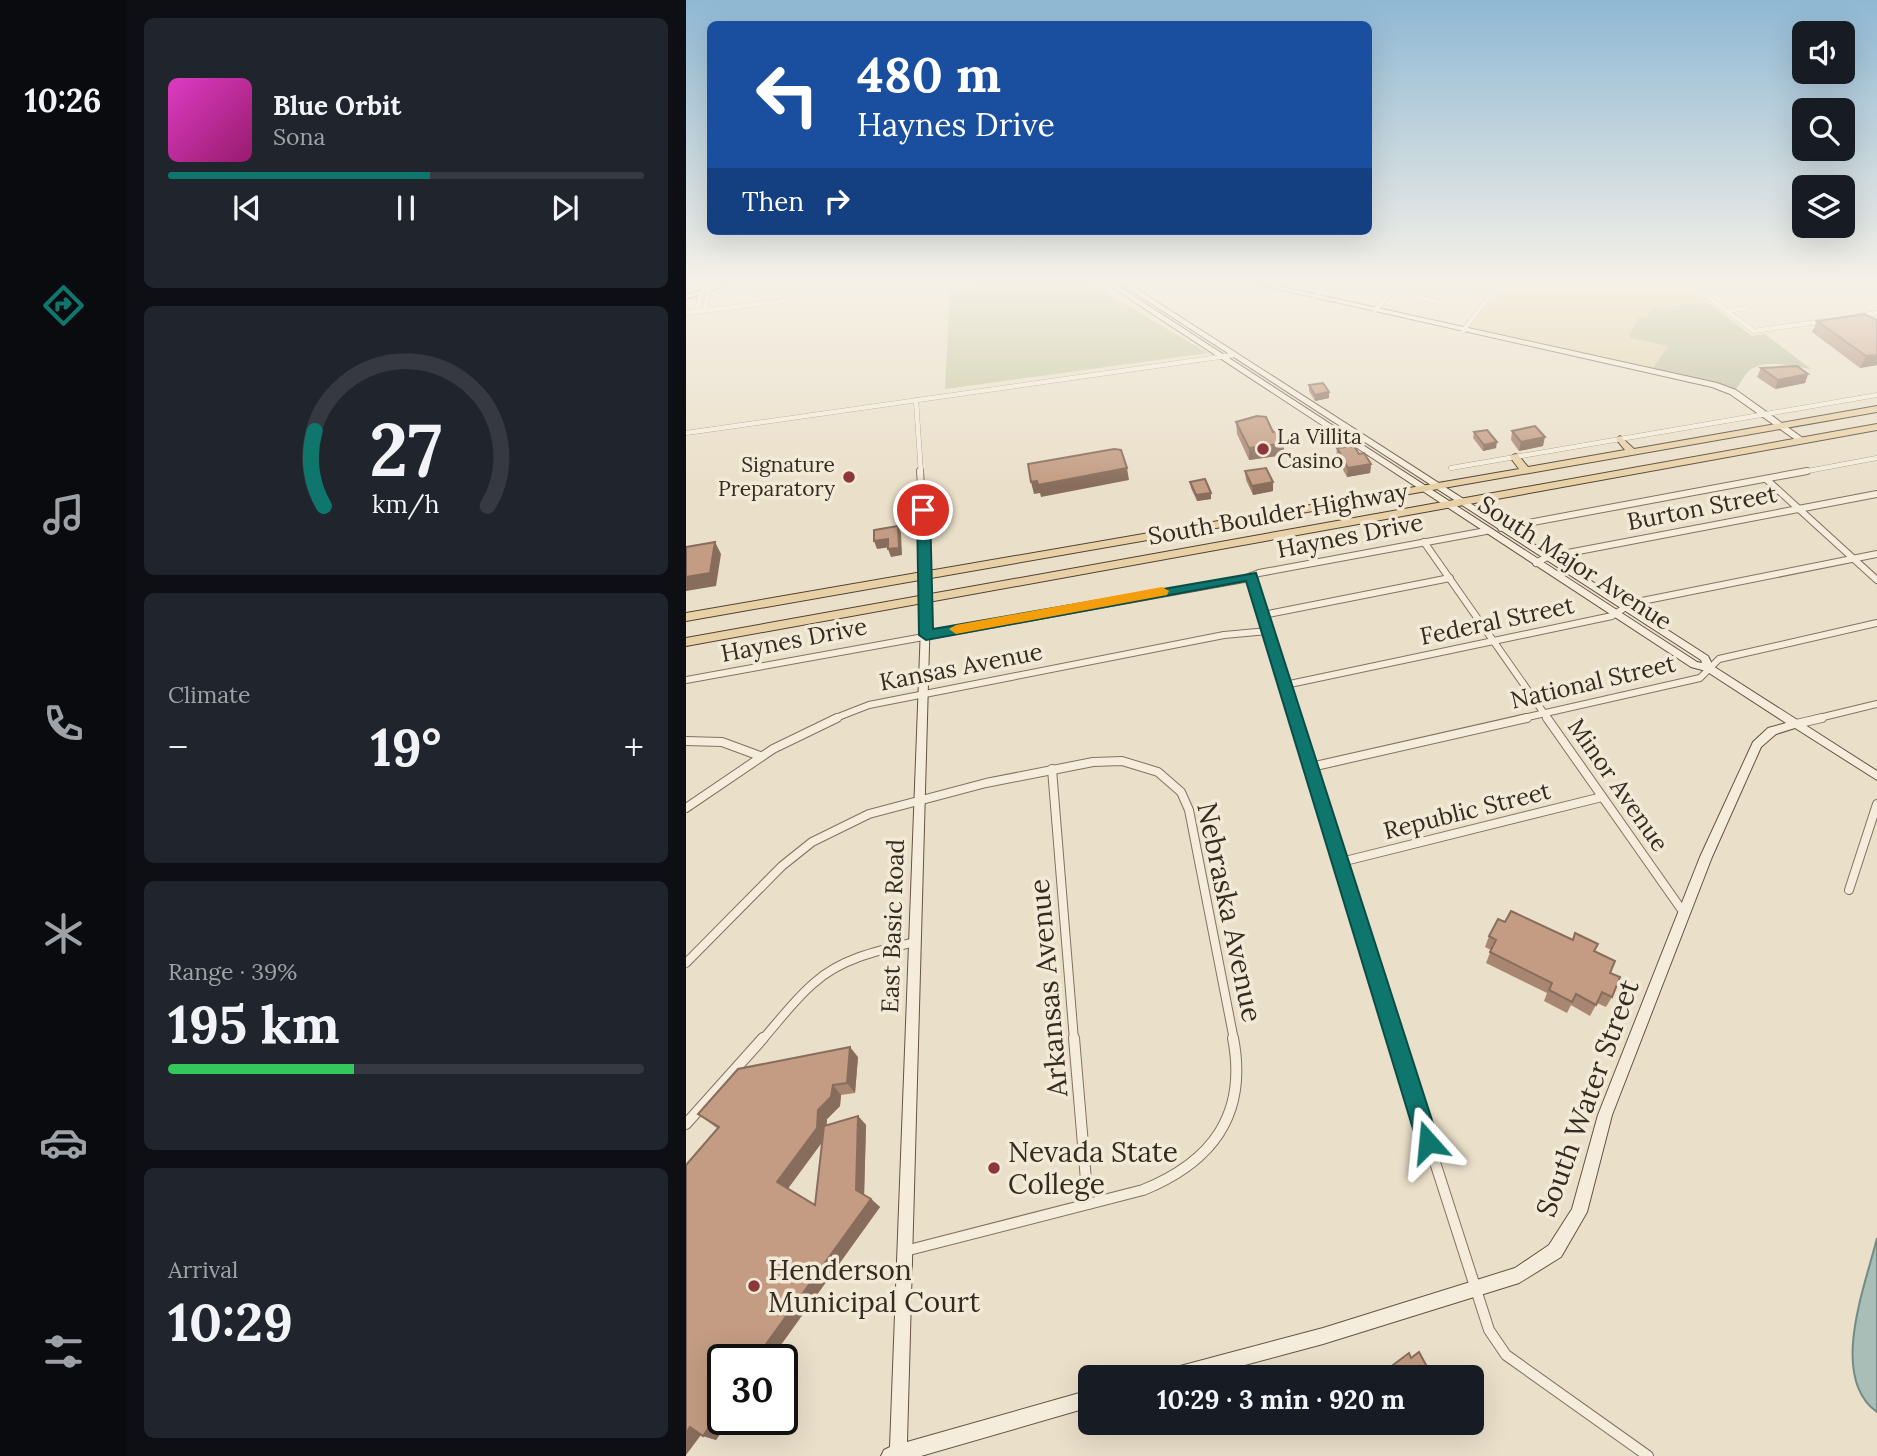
<!DOCTYPE html>
<meta charset="utf-8">
<style>
:root{--surface:#171b24;--page:#20242c;--text:#f1f3f6;--muted:#9ea1a6;--line:#363941;--accent:#0f766e}
body{margin:0;font-family:Lora,serif;background:var(--page);color:var(--text);height:100vh;display:flex;flex-direction:column;font-size:26px;white-space:nowrap}
*{box-sizing:border-box;margin:0}
p{font-size:23px;color:var(--muted)}
.icon{flex:none;width:38px;height:38px;fill:none;stroke:currentColor;stroke-width:2;stroke-linecap:round;stroke-linejoin:round}
.map{position:relative;flex:1;overflow:hidden}
.side{display:flex;flex-direction:column;gap:18px;padding:18px;background:#0d0f14;width:560px}
.side>*{flex:none}
.banner{position:absolute;left:21px;top:21px;width:665px;height:214px;border-radius:10px;box-shadow:0 7px 28px #0002;background:#1a4fa0;color:#fff;overflow:hidden}
.tools{position:absolute;left:1106px;top:21px;display:grid;gap:14px}
.tools a{display:grid;place-items:center;width:63px;height:63px;border-radius:10px;background:var(--surface);box-shadow:0 7px 28px #0002;font-size:35px}
.speed{position:absolute;left:21px;top:1344px;display:flex;gap:14px;font-size:35px;font-weight:700;text-align:center}
.speed>*{display:grid;place-content:center;width:91px;height:91px;border-radius:50%;background:var(--surface);box-shadow:0 7px 28px #0002;line-height:1}
.speed .limit{border:4px solid #111;border-radius:10px;background:#fff;color:#111}
.pin{position:absolute;display:grid;place-items:center;width:60px;height:60px;color:#fff;margin:-30px;border:4px solid #fff;border-radius:50%;box-shadow:0 2px 7px #0007}
.me{position:absolute;width:77px;margin:-38px;rotate:342deg;stroke-linejoin:round;filter:drop-shadow(0 0 5px #0008)}
.turn{display:flex;align-items:center;gap:24px;height:147px;padding:0 35px;font-size:32px}
.turn .icon{width:91px;height:91px;stroke-width:2.5}
.turn b{display:block;font-size:49px;line-height:60px}
.then{display:flex;align-items:center;height:66px;padding:0 35px;background:#0003;gap:14px;font-size:26px}
.big{font-size:52px;font-weight:700;line-height:1.1}
.side .widget{flex:1;display:flex;flex-direction:column;justify-content:center;gap:10px;min-width:0;padding:0 24px;border-radius:10px;background:var(--page)}
.side .dial{align-items:center;gap:0}
.dial svg{height:182px;overflow:visible;fill:none;stroke:var(--line);stroke-width:7;stroke-linecap:round;text-anchor:middle}
.dial text{fill:var(--text);stroke:none}
.song{display:flex;align-items:center;gap:21px}
.cover{width:84px;height:84px;border-radius:10px;background:linear-gradient(135deg,hsl(310 70% 55%),hsl(320 70% 35%))}
.played{height:7px;border-radius:4px;background:linear-gradient(90deg,var(--accent) 55%,var(--line) 55%)}
.keys{display:flex;justify-content:space-around;direction:ltr}
.heat{display:flex;justify-content:space-between;align-items:center;font-size:38px;direction:ltr}
.charge{height:10px;border-radius:5px;background:linear-gradient(90deg,#34c759 39%,var(--line) 0)}
.trip{position:absolute;left:392px;top:1365px;width:406px;height:70px;border-radius:10px;background:var(--surface);box-shadow:0 7px 28px #0002;font-weight:700;line-height:70px;text-align:center}
main{display:flex;flex:1;min-height:0}
.menu{display:flex;flex-direction:column;width:126px;justify-content:space-around;align-items:center;background:#090b0e;color:var(--muted)}
.menu .icon{width:49px;height:49px}
.menu .selected{color:var(--accent)}
.menu b{font-size:32px;color:var(--text)}
.map>svg:first-child{display:block}
.green{fill:#c3c79e}
.sand{fill:#e2d1a9}
.cemetery{fill:#babd9c}
.water{fill:#a9beb7;stroke:#718c84;stroke-width:2}
.lines{fill:none;stroke-linecap:round;stroke-linejoin:round}
.street-far3-casing{stroke:#847260;stroke-width:5}
.street-far2-casing{stroke:#847260;stroke-width:8}
.street-far1-casing{stroke:#847260;stroke-width:10}
.street-casing{stroke:#847260;stroke-width:12}
.secondary-casing{stroke:#665343;stroke-width:2}
.primary-casing{stroke:#524133;stroke-width:2}
.street-far3{stroke:#f5ecdb;stroke-width:4.5}
.street-far2{stroke:#f5ecdb;stroke-width:6}
.street-far1{stroke:#f5ecdb;stroke-width:8}
.street{stroke:#f5ecdb;stroke-width:10}
.secondary{fill:#f5ecdb;fill-rule:evenodd}
.primary{fill:#e8d1a6;fill-rule:evenodd}
.wall{fill:#a88671;fill-rule:evenodd}
.shaded-wall{fill:#886d5c}
.building{fill:#c39c83;stroke:#886d5c;stroke-width:2}
.route{fill:#0f766e;stroke:#0a4d48;stroke-width:2}
.slow{fill:#f59e0b}
.poi-dot{fill:#8c373a;stroke:#f2e9d7;stroke-width:2.5}
.labels{text-anchor:middle;stroke-width:7;stroke-linejoin:round;paint-order:stroke}
.far-poi-label{font-size:21px;fill:#362b21;stroke:#f2e9d7;text-anchor:start}
.street-label{font-size:24px;fill:#362b21;stroke:#f2e9d7}
.near-street-label{font-size:28px;fill:#362b21;stroke:#f2e9d7}
.near-poi-label{font-size:28px;fill:#362b21;stroke:#f2e9d7;text-anchor:start}
</style>
<main>
<nav class="menu">
<b>10:26</b>
<svg class="icon selected" aria-label="directions" viewBox="0 0 24 24"><path d="M12 3l9 9-9 9-9-9zM9 14v-3h6M13 9l2 2-2 2"/></svg>
<svg class="icon" aria-label="music" viewBox="0 0 24 24"><path d="M9 18V5l10-2v13"/><circle cx="6" cy="18" r="3"/><circle cx="16" cy="16" r="3"/></svg>
<svg class="icon" aria-label="phone" viewBox="0 0 24 24"><path d="M5 4h4l2 5-3 2q2 4 5 5l2-3 5 2v4C11 20 4 13 5 4z"/></svg>
<svg class="icon" aria-label="climate" viewBox="0 0 24 24"><path d="M12 3v18M4 7l16 10M4 17L20 7"/></svg>
<svg class="icon" aria-label="car" viewBox="0 0 24 24"><path d="M5 17H2v-5l4-1 3-4h7l3 4 3 1v5h-3M9 17h6M6 11h13"/><circle cx="7" cy="17" r="2"/><circle cx="17" cy="17" r="2"/></svg>
<svg class="icon" aria-label="filters" viewBox="0 0 24 24"><path d="M4 7h16M4 17h16"/><circle cx="9" cy="7" r="2"/><circle cx="15" cy="17" r="2"/></svg>
</nav>
<section class="side">
<div class="widget">
<div class="song"><i class="cover"></i><div><b>Blue Orbit</b><p>Sona</p></div></div>
<div class="played"></div>
<div class="keys"><svg class="icon" aria-label="previous" viewBox="0 0 24 24"><path d="M18 5L8 12l10 7zM5 5v14"/></svg><svg class="icon" aria-label="pause" viewBox="0 0 24 24"><path d="M8 5v14M16 5v14"/></svg><svg class="icon" aria-label="next" viewBox="0 0 24 24"><path d="M6 5l10 7-10 7zM19 5v14"/></svg></div>
</div>
<div class="widget dial"><svg viewBox="0 0 100 80">
<path d="M14 69A42 42 0 1 1 86 69"/>
<path d="M14 69A42 42 0 0 1 10 36" stroke="#0f766e"/>
<text x="50" y="56" font-size="32" font-weight="700">27</text>
<text x="50" y="72" font-size="11">km/h</text>
</svg></div>
<div class="widget"><p>Climate</p>
<div class="heat"><a>−</a><b class="big">19°</b><a>+</a></div>
</div>
<div class="widget"><p>Range · 39%</p><b class="big">195 km</b><div class="charge"></div></div>
<div class="widget"><p>Arrival</p><b class="big">10:29</b></div>
</section>
<div class="map">
<svg width="1191" height="1456" viewBox="0 0 1191 1456">
<rect width="100%" height="100%" fill="#eadfc9"/>
<polygon class="green" points="299,282 401,282 522,353 259,389 264,287"/>
<polygon class="sand" points="821,282 969,282 1006,289 1021,302 964,317 946,335 982,346 965,371 777,331"/>
<path class="cemetery" d="M1021,302L1066,336L1079,334L1125,369C1108,367 1080,358 1064,370C1057,375 1054,386 1047,392L965,371L982,346L945,338L943,335L954,316L963,318L961,315L968,308Z"/>
<path class="water" d="M1191,1238V1412C1142,1377 1180,1284 1191,1238Z"/>
<g class="lines">
<g class="street-far3-casing">
<g id="street-far3">
<polyline points="1013,282 1015,292 1068,331 1138,321"/>
<polyline points="1065,282 1069,283"/>
<polyline points="706,292 754,302"/>
<polyline points="32,296 71,282"/>
<polyline points="629,297 644,282"/>
<polyline points="19,310 23,286"/>
<polyline points="689,310 715,282"/>
<polyline points="11,311 15,293 23,285"/>
<polyline points="1041,311 1060,308"/>
<polyline points="0,313 97,301 151,282"/>
<polyline points="1171,316 1191,313"/>
<polyline points="777,331 814,282"/>
<polyline points="230,400 235,473"/>
<polyline points="0,433 547,355"/>
<polyline points="765,468 1191,395"/>
<polyline points="1111,473 1191,458"/>
</g>
</g>
<g class="street-far2-casing">
<g id="street-far2">
<polyline points="234,471 241,574"/>
<polyline points="1080,479 1191,580"/>
<polyline points="815,528 1121,471"/>
<polyline points="738,542 862,719"/>
<polyline points="850,563 861,557 1191,494"/>
<polyline points="565,576 610,719"/>
<polyline points="577,615 764,578"/>
<polyline points="0,680 558,579 573,573 800,531"/>
<polyline points="599,685 926,616 946,603 1191,554"/>
<polyline points="147,719 183,705 538,635 582,631"/>
<polyline points="833,719 1014,678 1033,659 1191,623"/>
<polyline points="1129,719 1191,704"/>
</g>
</g>
<g class="street-far1-casing">
<g id="street-far1">
<polyline points="609,718 710,1040"/>
<polyline points="861,718 998,913"/>
<polyline points="1110,724 1136,718"/>
<polyline points="0,741 36,742 74,756"/>
<polyline points="625,767 841,718"/>
<polyline points="366,769 388,1040"/>
<polyline points="0,808 87,749 151,718"/>
<polyline points="655,862 916,797"/>
<polyline points="1163,890 1191,804"/>
<polyline points="0,963 96,866 126,842 183,814 300,783 407,762 436,761 472,772 495,792 503,810 548,1040"/>
<path d="M76,1040C93,1021 109,999 128,983C155,958 194,950 229,942"/>
</g>
</g>
<g class="street-casing">
<g id="street">
<polyline points="388,1038 402,1204"/>
<polyline points="709,1038 803,1330 820,1355 962,1456"/>
<polyline points="0,1124 77,1038"/>
<path d="M219,1251L457,1190C526,1162 562,1115 547,1038"/>
</g>
</g>
<g class="secondary-casing">
<g id="secondary">
<polygon points="41,282 52,282 0,299 0,295"/>
<polygon points="418,282 426,282 1011,662 1016,663 1015,660 432,282 440,282 1022,656 1027,666 1191,771 1191,780 1109,728 1090,734 1075,747 1026,857 926,1115 901,1212 875,1257 833,1283 637,1344 514,1377 475,1377 477,1371 483,1369 637,1328 829,1268 863,1245 886,1209 912,1115 1014,857 1067,742 1082,728 1100,723 1020,671 1005,667"/>
<polygon points="561,282 574,282 1031,383 1050,390 1121,441 1120,443 1114,443 1044,394 1026,387"/>
<polygon points="241,571 245,574 221,1442 404,1390 404,1407 235,1456 195,1456 198,1450 204,1447 237,574"/>
</g>
</g>
<g class="primary-casing">
<g id="primary">
<polygon points="1191,406 1191,412 0,621 0,613 833,469 824,457 829,454 832,455 842,467 939,450 930,439 934,436 948,449"/>
<polygon points="1191,424 1191,430 0,646 0,638"/>
</g>
</g>
<use href="#street-far3" class="street-far3"/>
<use href="#street-far2" class="street-far2"/>
<use href="#street-far1" class="street-far1"/>
<use href="#street" class="street"/>
<use href="#secondary" class="secondary"/>
<use href="#primary" class="primary"/>
</g>
<g class="wall">
<polygon points="1178,314 1191,365 1174,368 1126,332 1131,321"/>
<polygon points="1075,368 1122,374 1119,383 1089,389 1071,377"/>
<polygon points="623,385 643,398 629,401 623,391"/>
<polygon points="550,422 598,455 563,460 551,434"/>
<polygon points="826,431 857,446 833,451 825,440"/>
<polygon points="788,432 810,448 797,451 787,438"/>
<polygon points="651,448 673,454 685,464 684,473 661,477 650,457"/>
<polygon points="559,471 587,491 567,495 560,480"/>
<polygon points="504,482 525,499 511,501 505,488"/>
<polygon points="819,922 908,951 924,973 926,997 920,1007 911,1003 904,1016 885,1005 881,1013 858,1001 861,993 800,963 805,950 799,947 803,936"/>
<path d="M172,1057L169,1093L155,1095L154,1106L141,1119L140,1125L172,1116L180,1125L178,1195L185,1199L194,1207L84,1360H37V1419H44L30,1440L17,1436L15,1435L1,1166L32,1129L12,1114ZM136,1142L129,1205L102,1188Z"/>
<polygon points="725,1358 746,1376 745,1377 704,1377 701,1372 703,1368"/>
</g>
<g class="shaded-wall">
<polygon points="1191,355 1191,365 1174,368 1180,356"/>
<polygon points="1122,374 1119,383 1089,389 1092,380"/>
<polygon points="643,392 643,398 629,401 629,395"/>
<polygon points="859,437 857,446 833,451 835,442"/>
<polygon points="811,442 810,448 797,451 798,445"/>
<polygon points="598,443 598,455 563,460 563,448"/>
<polygon points="685,464 684,473 661,477 662,468"/>
<polygon points="441,468 443,480 355,497 354,493 348,494 345,482"/>
<polygon points="587,482 587,491 567,495 566,486"/>
<polygon points="525,493 525,499 511,501 510,495"/>
<polygon points="212,526 215,533 216,555 205,557 202,549"/>
<polygon points="202,539 205,547 191,549 188,541"/>
<polygon points="29,542 35,554 30,586 0,591 0,577"/>
<polygon points="164,1047 172,1057 169,1093 161,1083"/>
<polygon points="147,1085 155,1095 154,1106 141,1119 140,1137 101,1190 91,1182"/>
<polygon points="172,1116 180,1125 178,1198 170,1190"/>
<polygon points="185,1199 194,1207 84,1360 73,1360 70,1358"/>
<polygon points="37,1407 37,1419 44,1419 30,1440 17,1436"/>
<polygon points="4,1427 18,1431 0,1455 0,1433"/>
</g>
<g class="building">
<polygon points="1178,314 1191,320 1191,355 1180,356 1131,321"/>
<polygon points="1111,366 1122,374 1092,380 1075,368"/>
<polygon points="637,383 643,392 629,395 623,385"/>
<polygon points="571,416 580,417 587,432 592,431 598,443 563,448 550,422"/>
<polygon points="849,426 859,437 835,442 826,431"/>
<polygon points="801,430 811,442 798,445 788,432"/>
<polygon points="668,446 673,454 678,453 685,464 662,468 651,448"/>
<polygon points="428,449 435,450 441,468 352,485 351,481 345,482 342,464"/>
<polygon points="580,468 587,482 566,486 559,471"/>
<polygon points="519,479 525,493 510,495 504,482"/>
<polygon points="212,526 213,548 202,549 202,539 188,541 188,530"/>
<polygon points="29,542 24,573 0,577 0,547"/>
<polygon points="825,911 887,940 889,933 912,944 908,951 929,961 924,973 934,977 926,997 916,992 910,1005 890,994 886,1002 863,990 866,983 804,952 810,940 803,936 812,919 819,922"/>
<polygon points="164,1047 161,1083 147,1085 145,1097 132,1110 131,1128 91,1182 129,1205 138,1126 172,1116 170,1190 185,1199 70,1358 73,1360 37,1360 37,1407 17,1436 4,1427 0,1433 0,1165 33,1127 12,1114 52,1069"/>
<polygon points="733,1352 746,1376 744,1377 707,1377 703,1368 723,1353 725,1358"/>
</g>
<linearGradient id="sky" x2="0" y2="1"><stop stop-color="#8fb8d4"/><stop offset="0.58" stop-color="#f6f1e7"/><stop offset="1" stop-color="#f6f1e7" stop-opacity="0"/></linearGradient>
<rect width="1191" height="486" fill="url(#sky)"/>
<polygon class="route" points="237,507 244,510 247,629 570,573 753,1142 750,1150 742,1153 734,1150 731,1142 560,581 240,640 233,635 231,510"/>
<polygon class="slow" points="476,587 483,591 481,595 270,634 263,629 270,625"/>
<g class="poi-dot">
<circle cx="577" cy="449" r="7"/>
<circle cx="163" cy="477" r="7"/>
<circle cx="308" cy="1168" r="7"/>
<circle cx="68" cy="1286" r="7"/>
</g>
<g class="labels">
<g class="far-poi-label">
<text x="591" y="444">La Villita<tspan x="591" dy="24">Casino</tspan></text>
<text x="149" y="472" text-anchor="end">Signature<tspan x="149" dy="24">Preparatory</tspan></text>
</g>
<g class="street-label">
<text transform="translate(1016 508) rotate(-11)" y="8">Burton Street</text>
<text transform="translate(592 514) rotate(-10)" y="8">South Boulder Highway</text>
<text transform="translate(664 536) rotate(-11)" y="8">Haynes Drive</text>
<text transform="translate(889 563) rotate(33)" y="8">South Major Avenue</text>
<text transform="translate(811 621) rotate(-12)" y="8">Federal Street</text>
<text transform="translate(108 640) rotate(-11)" y="8">Haynes Drive</text>
<text transform="translate(275 667) rotate(-11)" y="8">Kansas Avenue</text>
<text transform="translate(907 682) rotate(-13)" y="8">National Street</text>
<text transform="translate(932 785) rotate(55)" y="8">Minor Avenue</text>
<text transform="translate(781 811) rotate(-14)" y="8">Republic Street</text>
<text transform="translate(207 926) rotate(-88)" y="8">East Basic Road</text>
</g>
<g class="near-street-label">
<text transform="translate(544 912) rotate(78)" y="10">Nebraska Avenue</text>
<text transform="translate(362 988) rotate(-95)" y="10">Arkansas Avenue</text>
<text transform="translate(901 1098) rotate(-70)" y="10">South Water Street</text>
</g>
<g class="near-poi-label">
<text x="322" y="1162">Nevada State<tspan x="322" dy="32">College</tspan></text>
<text x="82" y="1280">Henderson<tspan x="82" dy="32">Municipal Court</tspan></text>
</g>
</g>
</svg>
<div class="tools">
<a><svg class="icon" aria-label="sound" viewBox="0 0 24 24"><path d="M4 9h4l5-4v14l-5-4H4zM17 9q2 3 0 6"/></svg></a>
<a><svg class="icon" aria-label="search" viewBox="0 0 24 24"><circle cx="10" cy="10" r="6"/><path d="M15 15l6 6"/></svg></a>
<a><svg class="icon" aria-label="layers" viewBox="0 0 24 24"><path d="M12 4l9 5-9 5-9-5zM3 14l9 5 9-5"/></svg></a>
</div>
<div class="speed"><div class="limit">30</div></div>
<div class="pin" style="left:237px;top:510px;background:#d93025"><svg class="icon" aria-label="arrive" viewBox="0 0 24 24"><path d="M6 21V4h12l-3 4 3 4H6"/></svg></div>
<svg class="me" style="left:742px;top:1142px" viewBox="-20 -20 40 40"><path d="M0-17L14 15 0 8-14 15z" fill="#0f766e" stroke="#fff" stroke-width="4"/></svg>
<div class="trip">10:29 · 3 min · 920 m</div>
<div class="banner">
<div class="turn"><svg class="icon" aria-label="left" viewBox="0 0 24 24"><path d="M17 20v-9H6M10 6l-5 5 5 5"/></svg><div><b>480 m</b>Haynes Drive</div></div>
<div class="then">Then<svg class="icon" aria-label="right" viewBox="0 0 24 24"><path d="M7 20v-9h11M14 6l5 5-5 5"/></svg></div>
</div>
</div>
</main>
